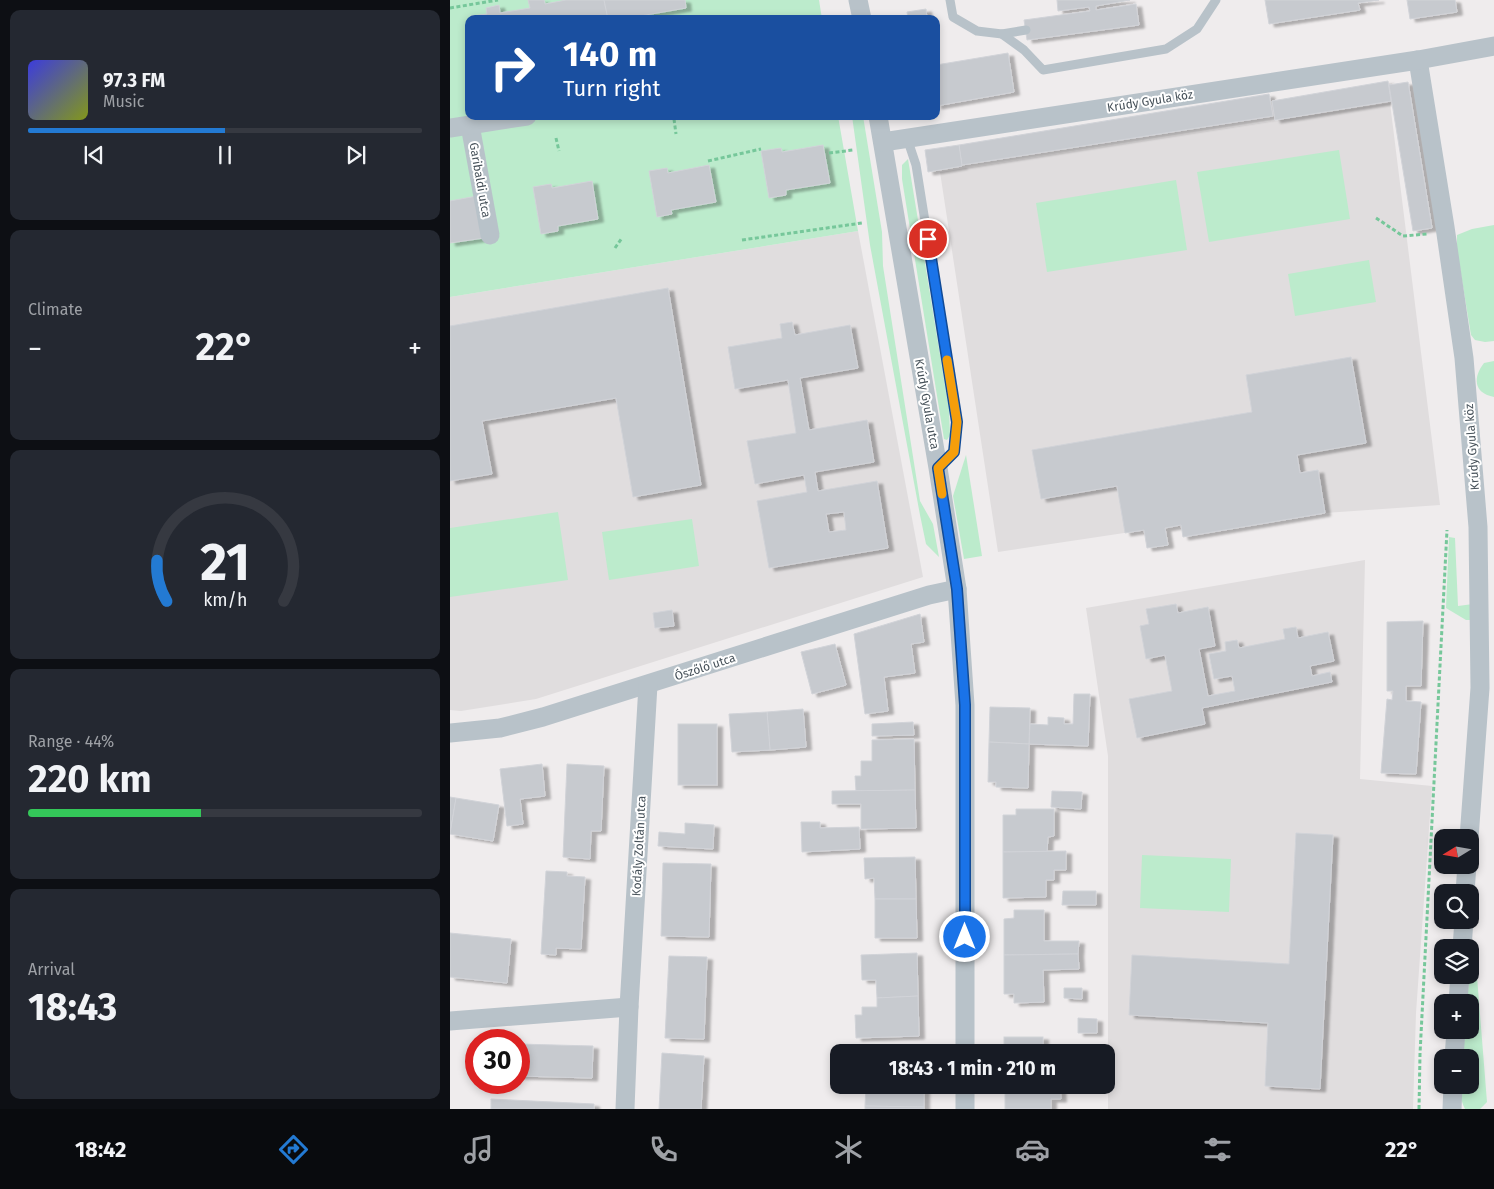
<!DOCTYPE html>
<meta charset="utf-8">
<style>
:root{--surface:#171b24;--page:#242831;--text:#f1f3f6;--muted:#9ea1a6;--line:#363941;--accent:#237ad3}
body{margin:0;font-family:"Fira Sans",sans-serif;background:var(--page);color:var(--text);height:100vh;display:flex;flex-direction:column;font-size:19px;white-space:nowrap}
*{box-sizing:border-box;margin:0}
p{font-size:16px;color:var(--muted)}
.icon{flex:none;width:28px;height:28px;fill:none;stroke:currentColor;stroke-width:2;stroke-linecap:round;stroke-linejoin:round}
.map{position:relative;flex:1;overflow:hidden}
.sheet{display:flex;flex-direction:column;gap:10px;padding:10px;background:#0d0f14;width:450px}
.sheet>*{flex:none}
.hud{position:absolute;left:15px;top:15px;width:475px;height:105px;border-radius:10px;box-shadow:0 2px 8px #0003;background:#1a4fa0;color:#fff;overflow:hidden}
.needle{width:32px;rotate:259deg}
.buttons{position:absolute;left:984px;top:829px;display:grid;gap:10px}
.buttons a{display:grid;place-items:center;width:45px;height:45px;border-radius:10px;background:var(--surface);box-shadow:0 2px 8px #0003;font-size:25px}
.speed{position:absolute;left:15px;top:1029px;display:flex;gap:10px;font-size:25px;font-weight:700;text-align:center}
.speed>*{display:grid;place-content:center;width:65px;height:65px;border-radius:50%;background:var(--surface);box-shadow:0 2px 8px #0003;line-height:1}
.speed .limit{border:8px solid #d22;background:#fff;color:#111}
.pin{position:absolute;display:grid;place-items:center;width:42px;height:42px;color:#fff;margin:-21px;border:2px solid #fff;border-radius:50%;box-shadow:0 1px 5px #0007}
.me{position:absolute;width:55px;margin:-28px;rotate:0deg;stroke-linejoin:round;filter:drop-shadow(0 0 4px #0008)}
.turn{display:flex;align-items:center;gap:18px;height:105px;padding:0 15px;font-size:22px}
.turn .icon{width:65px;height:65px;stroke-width:2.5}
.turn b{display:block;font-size:35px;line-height:42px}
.big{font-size:38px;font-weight:700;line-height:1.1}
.sheet .card{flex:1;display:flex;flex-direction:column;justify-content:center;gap:8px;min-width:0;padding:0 18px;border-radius:10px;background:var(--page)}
.sheet .dial{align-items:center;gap:0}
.dial svg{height:130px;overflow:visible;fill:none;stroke:var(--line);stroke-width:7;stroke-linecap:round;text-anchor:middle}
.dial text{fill:var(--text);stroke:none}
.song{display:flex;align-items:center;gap:15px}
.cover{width:60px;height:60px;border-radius:8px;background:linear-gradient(135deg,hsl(240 70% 55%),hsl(70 70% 35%))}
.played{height:5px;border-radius:2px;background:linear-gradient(90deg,var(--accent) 50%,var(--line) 50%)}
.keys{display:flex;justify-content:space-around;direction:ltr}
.heat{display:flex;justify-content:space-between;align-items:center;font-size:28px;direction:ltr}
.charge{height:8px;border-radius:4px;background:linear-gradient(90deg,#34c759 44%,var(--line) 0)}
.trip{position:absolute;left:380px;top:1044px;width:285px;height:50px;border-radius:10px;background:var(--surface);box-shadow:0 2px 8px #0003;font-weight:700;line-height:50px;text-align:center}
.dock{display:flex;height:80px;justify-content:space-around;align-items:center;background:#090b0e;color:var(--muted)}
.dock .icon{width:35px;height:35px}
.dock .on{color:var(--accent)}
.dock b{font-size:22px;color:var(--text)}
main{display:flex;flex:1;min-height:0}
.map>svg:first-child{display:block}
.education{fill:#e0ddde}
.green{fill:#bcebcc}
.building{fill:#c7cacf;stroke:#d1d3d8;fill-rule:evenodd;filter:url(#shadow)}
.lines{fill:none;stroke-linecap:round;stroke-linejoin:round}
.path{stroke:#76c79a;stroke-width:3;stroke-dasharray:4 2.5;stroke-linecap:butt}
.service{stroke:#b8c2c9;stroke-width:9}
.minor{stroke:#b8c2c9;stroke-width:19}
.route-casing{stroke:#114b97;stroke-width:12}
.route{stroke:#1a73e8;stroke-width:9}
.slow{stroke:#f59e0b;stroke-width:9}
.labels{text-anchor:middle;stroke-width:4;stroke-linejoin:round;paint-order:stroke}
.street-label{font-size:12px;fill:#465159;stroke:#fff}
</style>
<main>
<section class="sheet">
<div class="card">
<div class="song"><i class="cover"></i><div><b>97.3 FM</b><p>Music</p></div></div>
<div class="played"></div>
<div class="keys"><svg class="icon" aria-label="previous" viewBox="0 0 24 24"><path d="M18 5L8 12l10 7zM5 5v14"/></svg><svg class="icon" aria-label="pause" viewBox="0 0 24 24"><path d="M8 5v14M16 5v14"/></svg><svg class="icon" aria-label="next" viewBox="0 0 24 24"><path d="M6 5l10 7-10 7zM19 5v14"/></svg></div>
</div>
<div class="card"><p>Climate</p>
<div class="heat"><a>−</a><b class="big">22°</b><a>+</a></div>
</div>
<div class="card dial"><svg viewBox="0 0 100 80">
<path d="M14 69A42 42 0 1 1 86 69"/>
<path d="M14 69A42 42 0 0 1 8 44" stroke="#237ad3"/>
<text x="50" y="56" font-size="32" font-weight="700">21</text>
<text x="50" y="72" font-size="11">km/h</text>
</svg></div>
<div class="card"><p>Range · 44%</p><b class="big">220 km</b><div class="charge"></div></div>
<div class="card"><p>Arrival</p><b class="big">18:43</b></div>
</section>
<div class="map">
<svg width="1044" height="1109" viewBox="0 0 1044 1109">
<defs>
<filter id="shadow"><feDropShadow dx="5.5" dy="3" stdDeviation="1" flood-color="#0004"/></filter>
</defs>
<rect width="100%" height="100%" fill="#efeced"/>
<g class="education">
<polygon points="940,103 990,505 875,513 733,537 731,526 715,528 718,545 697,548 694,530 548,552 490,172"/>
<polygon points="408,231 473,577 86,699 11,711 0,710 0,297"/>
<polygon points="915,560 910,779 982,786 966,1013 963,1109 658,1109 658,756 636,608"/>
</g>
<g class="green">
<polygon points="0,0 369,0 372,19 19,19 19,116 388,116 408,231 0,297"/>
<polygon points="402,116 413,116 432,232 433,266 470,501 483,524 489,557 476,544 470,515 420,245"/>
<polygon points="889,150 900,219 759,242 747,172"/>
<polygon points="458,159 499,410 500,435 497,440 494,439 452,179 452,165"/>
<polygon points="726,180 737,250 597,272 586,203"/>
<polygon points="1044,225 1044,341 1035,342 1025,340 1021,335 1007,250 1007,235 1022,229"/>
<polygon points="919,260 926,302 845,316 838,274"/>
<path d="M1044,361V397C1023,393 1023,377 1034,363Z"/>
<polygon points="516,455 532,556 514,559 503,496"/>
<polygon points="108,512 118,580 0,597 0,528"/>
<polygon points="242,519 249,566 159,580 152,532"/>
<polygon points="999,537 1005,538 1008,606 1023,604 1021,620 1016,620 996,608"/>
<polygon points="692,855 781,859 779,912 690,908"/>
<path d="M1021,959H1025L1026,964L1037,1102L1030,1109H1015C1011,1102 1010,1093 1011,1085H1020V1058L1013,1057L1015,1030H1020V1002H1017Z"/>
</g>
<g class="building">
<polygon points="78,0 94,0 95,4 116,0 154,0 158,19 22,19 21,16 37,14 36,8 49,5 50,13 80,8"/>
<polygon points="154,0 235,0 236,8 173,19 158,19"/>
<polygon points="607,0 680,0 646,6 646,10 686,4 689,25 577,40 574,20 640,11 639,7 608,11"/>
<polygon points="815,0 929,0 908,3 910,10 819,24"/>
<polygon points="957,0 1005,0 1007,12 960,19"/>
<polygon points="476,9 477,19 458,19 457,12"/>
<polygon points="558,53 564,92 486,106 486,65"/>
<polygon points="938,81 941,101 825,120 822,101"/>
<polygon points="958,82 982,228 963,231 939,85"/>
<polygon points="819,94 823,116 512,165 509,145"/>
<polygon points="373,145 380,183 336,190 336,195 319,198 311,151 331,148 332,152"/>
<polygon points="509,145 512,166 478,172 475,150"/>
<polygon points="259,165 266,202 221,210 222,214 207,217 199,171 217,168 218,173"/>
<polygon points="142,181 148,219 108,226 108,231 91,234 83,187 101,184 102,188"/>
<polygon points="27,196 34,238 0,243 0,201"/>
<polygon points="218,288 251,485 183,497 166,398 32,421 42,474 0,481 0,326"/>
<path d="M342,322L345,335L400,325L408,368L350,378L359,430L417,420L424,462L365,472L368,491L427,481L438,548L319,568L307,501L357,492L354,475L305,484L297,441L346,433L338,380L285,389L278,347L332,338L330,324ZM394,512L396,530L379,532L376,514Z"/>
<polygon points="901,357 916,443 847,455 850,473 868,470 875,513 733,537 731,525 715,528 718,545 697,548 694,530 675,533 667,486 591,499 582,450 802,412 796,375"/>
<polygon points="726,604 728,613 758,607 765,646 749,649 758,696 785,691 782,676 764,679 759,654 776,651 775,642 787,640 789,648 835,639 833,629 846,627 848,638 878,632 884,661 860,666 862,676 880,672 882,682 752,708 755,724 687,738 679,699 722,691 715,655 696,659 690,626 699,624 696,609"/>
<polygon points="222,610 224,626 205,628 203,613"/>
<polygon points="470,614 474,642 461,644 465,673 434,677 438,711 415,714 404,634"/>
<polygon points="973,621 971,686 956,686 956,701 971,702 966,774 931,773 937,699 942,700 943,691 937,691 937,622"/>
<polygon points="385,644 396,685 362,694 351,652"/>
<polygon points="624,694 640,694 638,746 579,744 580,724 598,725 598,717 614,718 614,724 623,724"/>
<polygon points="540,707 580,708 579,744 539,742"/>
<polygon points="353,709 356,747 320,750 317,712"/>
<polygon points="317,712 320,750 282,752 279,714"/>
<polygon points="463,722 464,735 422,736 422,724"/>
<rect x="228" y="724" width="39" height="61"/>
<polygon points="464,739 465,790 406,791 405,776 411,776 411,761 422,761 422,740"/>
<polygon points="539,742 579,744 578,788 546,787 546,782 538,782"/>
<polygon points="92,764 95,796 70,799 73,824 57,826 50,769"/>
<polygon points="117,764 154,766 151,831 141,831 140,859 113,857"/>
<polygon points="465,790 466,828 411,829 411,804 382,804 382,791"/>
<polygon points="602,791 632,792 631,809 601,807"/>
<polygon points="0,797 6,798 0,833"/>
<polygon points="6,798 49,805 43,841 0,834"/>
<polygon points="566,809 604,809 604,836 598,837 597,852 553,852 553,815 566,815"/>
<polygon points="351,822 370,822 370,828 409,827 410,849 352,852"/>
<polygon points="235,823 264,825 263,849 208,846 209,832 235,834"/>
<polygon points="846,833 883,835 870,1089 815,1086 818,1023 679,1015 682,955 839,964"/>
<polygon points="616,851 616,870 604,870 604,880 596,880 596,897 553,898 553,852"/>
<polygon points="465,857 466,899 425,899 424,878 415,879 414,858"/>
<polygon points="213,863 261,864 259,937 211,936"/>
<polygon points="96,871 117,872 117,876 135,877 131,949 106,948 106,955 91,954"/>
<polygon points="613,891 646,891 646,905 612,905"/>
<polygon points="425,899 466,899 467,938 425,938"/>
<polygon points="564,910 594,910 594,941 629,941 628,954 554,955 554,919 564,918"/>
<polygon points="0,933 61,939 57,983 0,977"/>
<polygon points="467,953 468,996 427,998 426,980 412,980 411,955"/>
<polygon points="628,954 629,969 593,970 594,1002 564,1003 564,994 554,994 554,955"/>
<polygon points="219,956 257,957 254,1039 215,1038"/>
<polygon points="614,988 632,988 632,999 614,998"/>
<polygon points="468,996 469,1036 406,1038 405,1015 412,1015 412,1007 427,1007 427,998"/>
<polygon points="628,1018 647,1019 647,1033 628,1033"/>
<rect x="554" y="1037" width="39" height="15"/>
<polygon points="69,1044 143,1046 142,1078 69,1076"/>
<rect x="597" y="1049" width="25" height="3"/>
<polygon points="212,1053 254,1056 251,1109 209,1109"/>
<polygon points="416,1085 474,1085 474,1107 415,1106"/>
<polygon points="555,1085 610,1085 611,1099 601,1099 601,1109 555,1109"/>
<polygon points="41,1099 144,1104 144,1109 41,1109"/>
<polygon points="415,1106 474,1107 474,1109 415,1109"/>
</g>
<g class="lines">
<g class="path">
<polyline points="0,8 48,0"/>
<polyline points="341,116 341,118"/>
<polyline points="224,119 226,134"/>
<polyline points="106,138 109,151"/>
<polyline points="379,153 403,150"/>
<polyline points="258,161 311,149"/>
<polyline points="926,218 953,236 977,234"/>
<polyline points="292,240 412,223"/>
<polyline points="165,248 172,238"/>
<polyline points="969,1109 970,1054 997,530"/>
</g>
<g class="service">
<polyline points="500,0 503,17 527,31 552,34 576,30"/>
<polyline points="552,34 574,50 593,70 716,49 747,29 766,0"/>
<polyline points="457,138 466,165 507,422 504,452 489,468"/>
</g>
<g class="minor">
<polyline points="408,0 412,19"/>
<polyline points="968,60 995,227 1014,358 1028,527 1030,688 1019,838"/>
<polyline points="428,116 488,468 507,589 515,705 515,1052"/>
<polyline points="20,125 40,235"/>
<polyline points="0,128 77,116"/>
<polyline points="433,142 968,60 1044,46"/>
<polyline points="0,733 50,728 93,717 479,595 507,589"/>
<polyline points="1015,892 1017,865"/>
<polyline points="1012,948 1014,920"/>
<polyline points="1008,1002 1010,975"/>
<polyline points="0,1021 179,1007"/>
<polyline points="1004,1058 1006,1030"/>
<polyline points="515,1085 515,1109"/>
<polyline points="175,1109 179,1007 198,685"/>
<polyline points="1002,1109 1003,1085"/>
</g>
</g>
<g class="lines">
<g class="route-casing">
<polyline id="route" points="478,239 507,422 504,452 488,468 507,589 515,705 515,937"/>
</g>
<use href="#route" class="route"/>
<polyline class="slow" points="492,494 488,468 504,452 507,422 497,360"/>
</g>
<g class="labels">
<g class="street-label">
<text transform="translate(700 101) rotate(-9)" y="4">Krúdy Gyula köz</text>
<text transform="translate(30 180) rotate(80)" y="4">Garibaldi utca</text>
<text transform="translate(477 404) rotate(80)" y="4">Krúdy Gyula utca</text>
<text transform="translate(1022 447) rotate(-94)" y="4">Krúdy Gyula köz</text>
<text transform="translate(255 667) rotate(-18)" y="4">Ószőlő utca</text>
<text transform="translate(189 846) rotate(-87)" y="4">Kodály Zoltán utca</text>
</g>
</g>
</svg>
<div class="buttons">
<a><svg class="needle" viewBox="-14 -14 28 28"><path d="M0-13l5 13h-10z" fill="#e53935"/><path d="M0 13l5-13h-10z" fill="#9ea1a6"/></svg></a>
<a><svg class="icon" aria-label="search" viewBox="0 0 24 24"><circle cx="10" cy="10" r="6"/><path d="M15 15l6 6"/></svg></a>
<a><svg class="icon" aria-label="layers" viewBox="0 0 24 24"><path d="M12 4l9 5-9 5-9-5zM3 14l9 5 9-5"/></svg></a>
<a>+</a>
<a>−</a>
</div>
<div class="speed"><div class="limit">30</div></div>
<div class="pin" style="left:478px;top:239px;background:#d93025"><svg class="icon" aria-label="arrive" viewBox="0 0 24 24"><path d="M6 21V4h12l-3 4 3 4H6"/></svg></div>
<svg class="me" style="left:515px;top:937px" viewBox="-20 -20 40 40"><circle r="17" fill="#1a73e8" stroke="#fff" stroke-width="3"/><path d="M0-11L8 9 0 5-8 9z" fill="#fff"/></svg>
<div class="trip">18:43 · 1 min · 210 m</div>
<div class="hud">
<div class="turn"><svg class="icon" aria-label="right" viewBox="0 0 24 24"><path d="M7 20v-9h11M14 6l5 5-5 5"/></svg><div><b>140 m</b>Turn right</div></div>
</div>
</div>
</main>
<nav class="dock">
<b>18:42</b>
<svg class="icon on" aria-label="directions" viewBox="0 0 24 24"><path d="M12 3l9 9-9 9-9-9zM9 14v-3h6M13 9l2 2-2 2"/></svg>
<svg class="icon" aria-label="music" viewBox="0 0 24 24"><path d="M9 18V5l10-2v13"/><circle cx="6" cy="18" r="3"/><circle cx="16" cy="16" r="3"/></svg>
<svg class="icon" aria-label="phone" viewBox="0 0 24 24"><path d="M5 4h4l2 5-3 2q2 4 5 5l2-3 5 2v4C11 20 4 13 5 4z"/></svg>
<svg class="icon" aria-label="climate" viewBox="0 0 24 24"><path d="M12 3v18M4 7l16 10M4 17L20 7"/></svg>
<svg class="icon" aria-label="car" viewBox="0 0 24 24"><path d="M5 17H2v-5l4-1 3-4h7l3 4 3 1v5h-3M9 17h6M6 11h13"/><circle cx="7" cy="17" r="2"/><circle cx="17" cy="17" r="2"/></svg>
<svg class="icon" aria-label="filters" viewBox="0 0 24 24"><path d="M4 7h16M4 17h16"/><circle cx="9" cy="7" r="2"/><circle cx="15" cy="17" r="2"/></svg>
<b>22°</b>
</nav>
